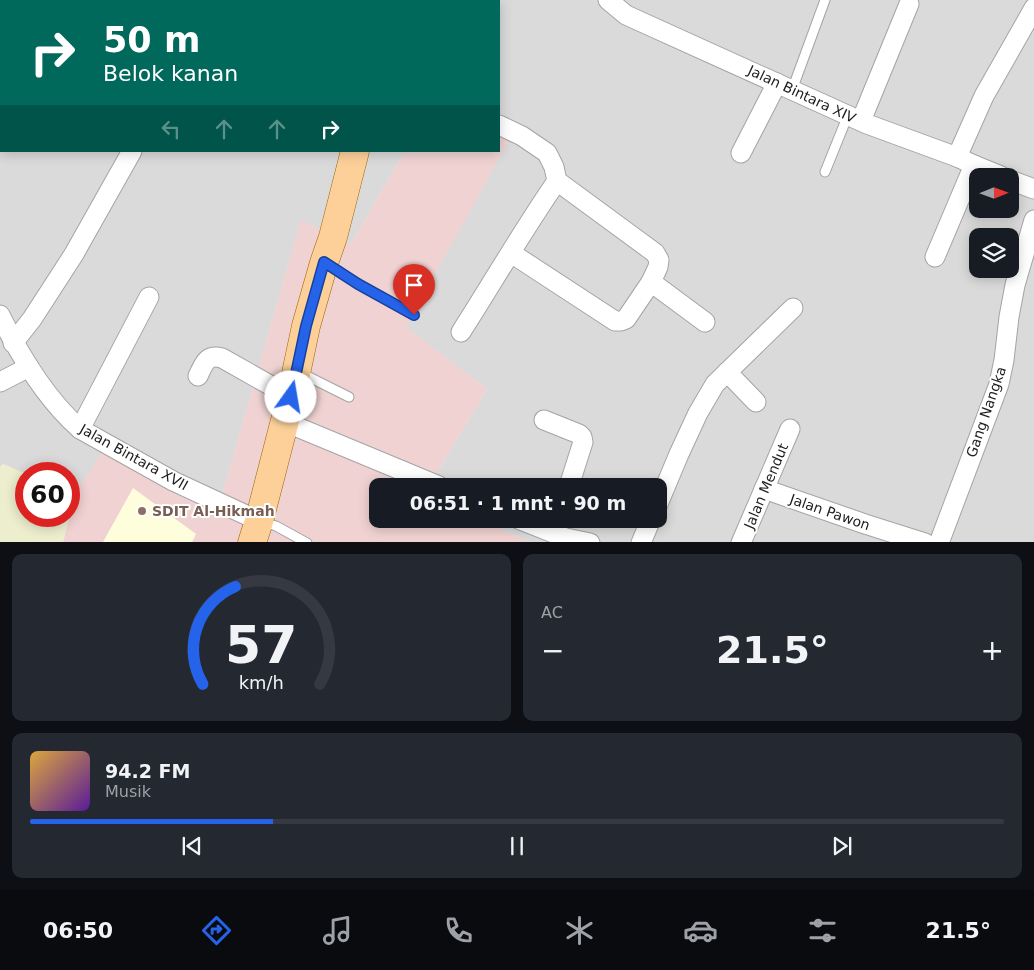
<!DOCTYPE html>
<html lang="id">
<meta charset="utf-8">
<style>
:root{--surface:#171b24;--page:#242831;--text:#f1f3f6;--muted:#9ea1a6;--line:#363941;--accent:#2563eb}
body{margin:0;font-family:"DejaVu Sans",sans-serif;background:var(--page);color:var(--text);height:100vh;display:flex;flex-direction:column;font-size:19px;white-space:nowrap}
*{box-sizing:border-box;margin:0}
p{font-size:16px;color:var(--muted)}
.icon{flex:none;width:28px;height:28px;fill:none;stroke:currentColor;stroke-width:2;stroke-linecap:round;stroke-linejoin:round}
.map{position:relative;height:542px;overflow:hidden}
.side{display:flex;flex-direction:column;gap:12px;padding:12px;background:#0d0f14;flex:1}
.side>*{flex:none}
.guide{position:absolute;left:0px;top:0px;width:500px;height:152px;box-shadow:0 2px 12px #0003;background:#00695c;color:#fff;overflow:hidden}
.needle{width:32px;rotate:89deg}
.controls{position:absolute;left:969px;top:168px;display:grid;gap:10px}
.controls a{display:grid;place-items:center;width:50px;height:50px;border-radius:10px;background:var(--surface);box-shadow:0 2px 12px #0003;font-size:25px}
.speed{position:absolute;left:15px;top:462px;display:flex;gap:10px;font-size:25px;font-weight:700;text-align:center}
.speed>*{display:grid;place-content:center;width:65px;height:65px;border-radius:50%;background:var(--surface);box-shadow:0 2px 12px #0003;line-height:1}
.speed .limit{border:8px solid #d22;background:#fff;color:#111}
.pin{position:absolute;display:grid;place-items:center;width:42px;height:42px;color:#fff;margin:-51px -21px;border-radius:50% 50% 50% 0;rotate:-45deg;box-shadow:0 0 5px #0007}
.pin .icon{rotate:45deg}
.me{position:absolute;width:55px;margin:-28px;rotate:13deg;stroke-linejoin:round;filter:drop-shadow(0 0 4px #0008)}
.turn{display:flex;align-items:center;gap:18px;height:105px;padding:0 20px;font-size:22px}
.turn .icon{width:65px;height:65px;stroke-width:2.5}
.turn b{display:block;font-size:35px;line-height:42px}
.lanes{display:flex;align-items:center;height:48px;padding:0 20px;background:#0003;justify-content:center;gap:25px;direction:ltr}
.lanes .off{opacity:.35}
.big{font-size:38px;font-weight:600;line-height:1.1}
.side .tile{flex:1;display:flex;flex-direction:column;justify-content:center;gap:8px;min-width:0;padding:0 18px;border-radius:10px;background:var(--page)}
.side .dial{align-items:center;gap:0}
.dial svg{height:130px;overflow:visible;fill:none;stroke:var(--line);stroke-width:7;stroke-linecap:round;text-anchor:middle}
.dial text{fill:var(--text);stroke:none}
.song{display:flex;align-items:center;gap:15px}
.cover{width:60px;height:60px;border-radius:8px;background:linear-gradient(135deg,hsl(40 70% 55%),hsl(270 70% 35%))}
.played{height:5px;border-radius:2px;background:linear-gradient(90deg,var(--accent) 25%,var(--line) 25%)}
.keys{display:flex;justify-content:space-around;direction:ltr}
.heat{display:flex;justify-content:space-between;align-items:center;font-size:28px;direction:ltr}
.side .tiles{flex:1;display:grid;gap:12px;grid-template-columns:1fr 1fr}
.tile:last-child{grid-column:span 2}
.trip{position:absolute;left:369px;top:478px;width:298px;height:50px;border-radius:10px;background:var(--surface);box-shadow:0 2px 12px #0003;font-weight:600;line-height:50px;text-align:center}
.tab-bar{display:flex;height:80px;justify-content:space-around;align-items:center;background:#090b0e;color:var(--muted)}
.tab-bar .icon{width:35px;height:35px}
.tab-bar .active{color:var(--accent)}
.tab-bar b{font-size:22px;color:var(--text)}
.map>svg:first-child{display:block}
.residential{fill:#dbdada;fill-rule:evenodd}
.commercial{fill:#f0d2d2}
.education{fill:#fffedc}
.farmland{fill:#eceece}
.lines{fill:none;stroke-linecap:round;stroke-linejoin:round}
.lane-casing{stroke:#a4a4a4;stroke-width:11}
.street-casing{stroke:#a4a4a4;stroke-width:21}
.primary-casing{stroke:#976200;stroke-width:29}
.lane{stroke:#fff;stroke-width:9}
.street{stroke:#fff;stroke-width:19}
.primary{stroke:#fdd09a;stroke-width:28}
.route-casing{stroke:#184099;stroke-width:12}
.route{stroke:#2563eb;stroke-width:9}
.education-dot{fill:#8d6e63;stroke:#fff;stroke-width:2}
.labels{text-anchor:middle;stroke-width:4;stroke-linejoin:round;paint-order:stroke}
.street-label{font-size:14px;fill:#1d1d1d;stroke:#fff}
.education-label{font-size:14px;font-weight:bold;fill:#785e54;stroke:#fff;text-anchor:start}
</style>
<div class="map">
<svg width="1034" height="543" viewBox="0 0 1034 543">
<rect width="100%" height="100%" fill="#efebe3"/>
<path class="residential" d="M0,0H1034V542H529L479,519H658V486H429L487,389L405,327L517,125L499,117V1H1V151H405L351,244L301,221L216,516L103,452L74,496L69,494V474H26L3,464L0,467ZM978,176H1010V209H978ZM978,236H1010V269H978Z"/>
<polygon class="commercial" points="499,117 518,124 406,327 487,389 429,486 378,486 378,519 479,519 529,542 63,543 74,496 102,452 216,516 301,220 351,244 405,151 499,151"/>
<polygon class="education" points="133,488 196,534 192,542 103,542"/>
<polygon class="farmland" points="3,464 26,474 26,516 69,516 69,494 74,496 63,542 0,542 0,467"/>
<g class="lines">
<g class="lane-casing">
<g id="lane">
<polyline points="792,90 825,0"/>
<polyline points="825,172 848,115"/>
<polyline points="327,264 358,284 414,315"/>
<polyline points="299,375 307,376 349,397"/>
<polyline points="262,522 276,526 307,543"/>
</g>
</g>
<g class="street-casing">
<g id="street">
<polyline points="608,0 626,15 867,124 957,157 974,165 1001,176"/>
<polyline points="105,1 105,0"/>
<polyline points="0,66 1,66"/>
<polyline points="861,121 909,4"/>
<polyline points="499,125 522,136 547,153 554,167 557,181 655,253 659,260 658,267 651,282 705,322"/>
<polyline points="741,153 777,83"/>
<polyline points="957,157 984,96 1034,8"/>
<polyline points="1010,180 1034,189"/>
<polyline points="511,253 615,321 621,321 626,319 651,282"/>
<polyline points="935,257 974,165"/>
<path d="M0,315C20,356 45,398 80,429L173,481L259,521"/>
<path d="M461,332C493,282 523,230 557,181"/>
<polyline points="13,343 32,319 74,254 132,151"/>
<polyline points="727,372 756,402"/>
<path d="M198,376C204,364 206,354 222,358L291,397"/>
<polyline points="0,382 29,367"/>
<polyline points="544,420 579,434 582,437 583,442 569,486"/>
<polyline points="285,422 439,486"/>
<polyline points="80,429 149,297"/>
<polyline points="764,489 865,524 925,543"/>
<polyline points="658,504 679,454 698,413 715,384 793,308"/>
<polyline points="518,519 566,538 590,543"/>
<polyline points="641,543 651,519"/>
<polyline points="741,543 790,429"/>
<polyline points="939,543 999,384 1004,360 1009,317 1015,285 1034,220"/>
</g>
</g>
<g class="primary-casing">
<g id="primary">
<polyline points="401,1 401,0"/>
<polyline points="252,543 259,521 291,397 306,326 324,263 333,237 355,151"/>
</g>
</g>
<use href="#lane" class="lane"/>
<use href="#street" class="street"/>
<use href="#primary" class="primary"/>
</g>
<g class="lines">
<g class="route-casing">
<polyline id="route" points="291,397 306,326 324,262 358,284 414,315"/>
</g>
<use href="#route" class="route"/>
</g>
<circle class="education-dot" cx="142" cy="511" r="5"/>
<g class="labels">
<g class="street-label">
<text transform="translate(802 94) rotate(25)" y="5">Jalan Bintara XIV</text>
<text transform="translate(986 412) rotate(-71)" y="5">Gang Nangka</text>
<text transform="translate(134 457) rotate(29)" y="5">Jalan Bintara XVII</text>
<text transform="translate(766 486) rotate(-67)" y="5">Jalan Mendut</text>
<text transform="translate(830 512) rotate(19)" y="5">Jalan Pawon</text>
</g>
<g class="education-label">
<text x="152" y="516">SDIT Al-Hikmah</text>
</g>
</g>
</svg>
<div class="controls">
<a><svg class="needle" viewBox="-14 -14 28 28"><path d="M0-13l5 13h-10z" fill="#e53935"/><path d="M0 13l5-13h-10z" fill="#9ea1a6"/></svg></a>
<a><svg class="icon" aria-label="layers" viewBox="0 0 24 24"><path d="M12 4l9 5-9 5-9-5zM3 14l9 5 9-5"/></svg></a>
</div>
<div class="speed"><div class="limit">60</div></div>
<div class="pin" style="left:414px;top:315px;background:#d93025"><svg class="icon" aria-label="arrive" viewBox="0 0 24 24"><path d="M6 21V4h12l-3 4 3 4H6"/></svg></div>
<svg class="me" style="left:291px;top:397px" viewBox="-20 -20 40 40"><circle r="19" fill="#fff"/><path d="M0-13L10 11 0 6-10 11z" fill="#2563eb"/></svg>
<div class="trip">06:51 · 1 mnt · 90 m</div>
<div class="guide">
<div class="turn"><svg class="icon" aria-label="right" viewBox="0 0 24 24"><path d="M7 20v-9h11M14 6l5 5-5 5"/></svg><div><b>50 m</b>Belok kanan</div></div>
<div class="lanes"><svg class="icon off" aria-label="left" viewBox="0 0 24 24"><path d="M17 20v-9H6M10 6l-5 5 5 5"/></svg><svg class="icon off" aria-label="ahead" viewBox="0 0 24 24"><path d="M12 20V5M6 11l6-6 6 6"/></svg><svg class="icon off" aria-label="ahead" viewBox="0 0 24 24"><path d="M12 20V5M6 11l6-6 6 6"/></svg><svg class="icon" aria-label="right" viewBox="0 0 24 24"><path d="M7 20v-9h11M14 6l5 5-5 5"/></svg></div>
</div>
</div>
<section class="side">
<div class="tiles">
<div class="tile dial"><svg viewBox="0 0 100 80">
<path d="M14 69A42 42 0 1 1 86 69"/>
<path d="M14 69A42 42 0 0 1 34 9" stroke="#2563eb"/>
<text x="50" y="56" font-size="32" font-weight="700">57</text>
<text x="50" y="72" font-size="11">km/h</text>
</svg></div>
<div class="tile"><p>AC</p>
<div class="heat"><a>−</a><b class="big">21.5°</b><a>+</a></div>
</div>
<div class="tile">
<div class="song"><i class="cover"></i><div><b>94.2 FM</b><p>Musik</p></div></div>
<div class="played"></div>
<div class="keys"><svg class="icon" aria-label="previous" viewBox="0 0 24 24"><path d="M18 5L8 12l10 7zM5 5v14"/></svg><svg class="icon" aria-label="pause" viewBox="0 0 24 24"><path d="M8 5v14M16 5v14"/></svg><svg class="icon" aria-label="next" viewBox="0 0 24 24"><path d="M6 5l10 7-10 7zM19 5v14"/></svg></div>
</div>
</div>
</section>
<nav class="tab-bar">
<b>06:50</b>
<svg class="icon active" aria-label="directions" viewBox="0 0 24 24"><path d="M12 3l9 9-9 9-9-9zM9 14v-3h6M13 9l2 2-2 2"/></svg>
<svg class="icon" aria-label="music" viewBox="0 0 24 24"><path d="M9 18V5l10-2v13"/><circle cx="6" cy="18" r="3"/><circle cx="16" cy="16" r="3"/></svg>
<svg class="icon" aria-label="phone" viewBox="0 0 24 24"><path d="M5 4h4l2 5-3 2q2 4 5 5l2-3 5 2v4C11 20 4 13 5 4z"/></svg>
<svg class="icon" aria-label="climate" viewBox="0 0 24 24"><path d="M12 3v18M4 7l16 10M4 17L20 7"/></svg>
<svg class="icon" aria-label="car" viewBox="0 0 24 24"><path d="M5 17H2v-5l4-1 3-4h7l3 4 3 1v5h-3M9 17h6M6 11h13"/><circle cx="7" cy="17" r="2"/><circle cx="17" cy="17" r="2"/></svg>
<svg class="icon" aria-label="filters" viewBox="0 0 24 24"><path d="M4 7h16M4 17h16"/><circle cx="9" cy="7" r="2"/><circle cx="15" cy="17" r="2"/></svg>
<b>21.5°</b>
</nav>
